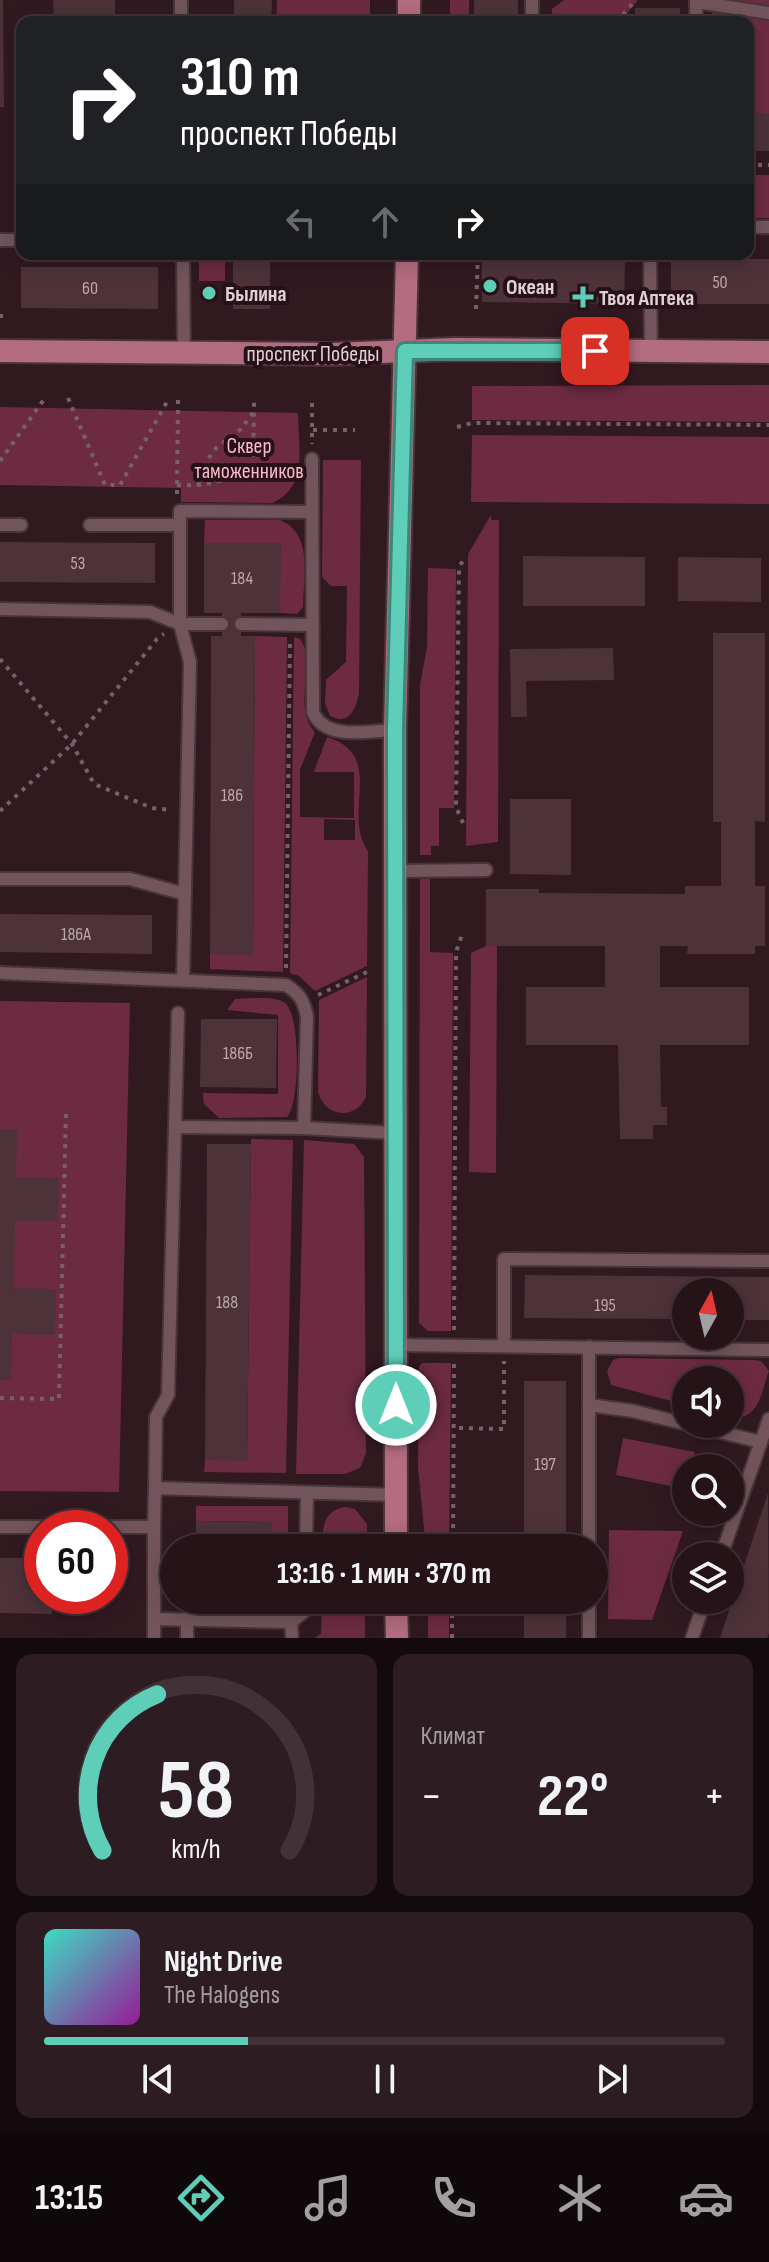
<!DOCTYPE html>
<html lang="ru">
<meta charset="utf-8">
<style>
:root{--surface:#251318;--page:#2d1c21;--text:#f1f3f6;--muted:#a39ea2;--line:#423237;--accent:#5eceb8}
body{margin:0;font-family:"Sofia Sans Condensed",sans-serif;background:var(--page);color:var(--text);height:100vh;display:flex;flex-direction:column;font-size:30px;white-space:nowrap}
*{box-sizing:border-box;margin:0}
p{font-size:26px;color:var(--muted)}
.icon{flex:none;width:44px;height:44px;fill:none;stroke:currentColor;stroke-width:2;stroke-linecap:round;stroke-linejoin:round}
.map{position:relative;height:1638px;overflow:hidden}
.details{display:flex;flex-direction:column;gap:16px;padding:16px;background:#140a0d;flex:1}
.details>*{flex:none}
.banner{position:absolute;left:16px;top:16px;width:738px;height:244px;border-radius:16px;box-shadow:0 4px 20px #0003,0 0 0 2px var(--line);background:#202124;color:#fff;overflow:hidden}
.needle{width:52px;rotate:8deg}
.controls{position:absolute;left:672px;top:1278px;display:grid;gap:16px}
.controls a{display:grid;place-items:center;width:72px;height:72px;border-radius:50%;background:var(--surface);box-shadow:0 4px 20px #0003,0 0 0 2px var(--line);font-size:40px}
.speed{position:absolute;left:24px;top:1510px;display:flex;gap:16px;font-size:40px;font-weight:700;text-align:center}
.speed>*{display:grid;place-content:center;width:104px;height:104px;border-radius:50%;background:var(--surface);box-shadow:0 4px 20px #0003,0 0 0 2px var(--line);line-height:1}
.speed .limit{border:12px solid #d22;background:#fff;color:#111}
.pin{position:absolute;display:grid;place-items:center;width:68px;height:68px;color:#fff;margin:-34px;border-radius:16px;box-shadow:0 4px 12px #0006}
.me{position:absolute;width:88px;margin:-44px;rotate:0deg;stroke-linejoin:round;filter:drop-shadow(0 0 6px #0008)}
.turn{display:flex;align-items:center;gap:28px;height:168px;padding:0 32px;font-size:36px}
.turn .icon{width:104px;height:104px;stroke-width:2.5}
.turn b{display:block;font-size:56px;line-height:68px}
.lanes{display:flex;align-items:center;height:76px;padding:0 32px;background:#0003;justify-content:center;gap:40px;direction:ltr}
.lanes .off{opacity:.35}
.big{font-size:60px;font-weight:700;line-height:1.1}
.details .card{flex:1;display:flex;flex-direction:column;justify-content:center;gap:12px;min-width:0;padding:0 28px;border-radius:16px;background:var(--page)}
.details .dial{align-items:center;gap:0}
.dial svg{height:208px;overflow:visible;fill:none;stroke:var(--line);stroke-width:7;stroke-linecap:round;text-anchor:middle}
.dial text{fill:var(--text);stroke:none}
.song{display:flex;align-items:center;gap:24px}
.cover{width:96px;height:96px;border-radius:12px;background:linear-gradient(135deg,hsl(170 70% 55%),hsl(300 70% 35%))}
.played{height:8px;border-radius:4px;background:linear-gradient(90deg,var(--accent) 30%,var(--line) 30%)}
.keys{display:flex;justify-content:space-around;direction:ltr}
.heat{display:flex;justify-content:space-between;align-items:center;font-size:44px;direction:ltr}
.details .tiles{flex:1;display:grid;gap:16px;grid-template-columns:1fr 1fr}
.card:last-child{grid-column:span 2}
.trip{position:absolute;left:160px;top:1534px;width:448px;height:80px;border-radius:40px;background:var(--surface);box-shadow:0 4px 20px #0003,0 0 0 2px var(--line);font-weight:700;line-height:80px;text-align:center}
.dock{display:flex;height:128px;justify-content:space-around;align-items:center;background:#0f080a;color:var(--muted)}
.dock .icon{width:56px;height:56px}
.dock .active{color:var(--accent)}
.dock b{font-size:36px;color:var(--text)}
.map>svg:first-child{display:block}
.green{fill:#6d2b41;fill-rule:evenodd}
.building{fill:#4d3239}
.lines{fill:none;stroke-linecap:round;stroke-linejoin:round}
.service-casing{stroke:#48353a;stroke-width:16}
.primary-casing{stroke:#48353a;stroke-width:26}
.path{stroke:#776167;stroke-width:4;stroke-dasharray:4 6;stroke-linecap:butt}
.service{stroke:#72555c;stroke-width:12}
.primary{stroke:#b36c80;stroke-width:22}
.route-casing{stroke:#3d8678;stroke-width:20}
.route{stroke:#5eceb8;stroke-width:14}
.poi-dot{fill:#5eceb8;stroke:#271017;stroke-width:3}
.labels{text-anchor:middle;stroke-width:8;stroke-linejoin:round;paint-order:stroke}
.number-label{font-size:18px;fill:#bca8ac}
.poi-label{font-size:22px;font-weight:bold;fill:#e1d0d3;stroke:#271017;text-anchor:start}
.street-label{font-size:22px;fill:#e1d0d3;stroke:#271017}
.park-label{font-size:22px;fill:#f9b9c9;stroke:#271017}
</style>
<div class="map">
<svg width="769" height="1638" viewBox="0 0 769 1638">
<rect width="100%" height="100%" fill="#311920"/>
<g class="green">
<polygon points="277,0 370,0 370,22 276,22"/>
<rect x="450" y="0" width="19" height="22"/>
<polygon points="564,0 637,0 637,1 620,22 552,22 552,9"/>
<polygon points="712,0 769,0 769,151 748,151 748,22 712,22"/>
<rect x="748" y="175" width="21" height="43"/>
<rect x="199" y="254" width="26" height="27"/>
<polygon points="769,385 769,422 472,420 472,386"/>
<path d="M0,407L298,413C298,446 309,488 272,503L181,502V488L0,485Z"/>
<polygon points="472,435 769,437 769,504 471,502"/>
<path d="M323,460H361L359,693C356,709 349,726 330,716L325,703L326,680L346,662L347,586H331L322,577Z"/>
<polygon points="491,515 491,520 499,520 498,842 466,846 468,554"/>
<path d="M205,520H280C314,534 303,577 303,607L297,614L280,613V543H204Z"/>
<polygon points="428,568 456,569 454,808 439,808 439,846 431,846 431,855 420,855 420,685 427,647"/>
<polygon points="255,636 287,637 283,972 210,969 210,954 253,954"/>
<path d="M294,637L300,639C318,663 291,707 315,732L300,770V817L354,818V772H314L327,737C387,756 341,813 368,851L367,966L315,991L299,976L290,973ZM324,819L355,820V840H324Z"/>
<polygon points="420,879 430,879 430,952 453,953 451,1331 428,1331 419,1323"/>
<polygon points="486,946 497,946 496,1173 469,1172 471,953"/>
<path d="M367,977L366,1097C355,1121 325,1117 318,1092L319,1000Z"/>
<path d="M235,999C248,999 274,995 285,1003C301,1015 300,1104 287,1117L219,1118L204,1104L203,1093L278,1094V1015L227,1010Z"/>
<polygon points="0,1001 130,1003 119,1492 0,1491"/>
<polygon points="251,1139 293,1140 286,1473 204,1472 205,1460 247,1460"/>
<polygon points="304,1140 354,1144 364,1157 366,1453 360,1468 345,1474 296,1474"/>
<path d="M619,1358L755,1360L761,1361L769,1371C761,1392 759,1423 730,1416V1380H686V1405L611,1385L607,1371L613,1360Z"/>
<polygon points="422,1363 451,1363 449,1548 426,1548 418,1467 419,1367"/>
<polygon points="623,1438 695,1452 691,1468 686,1468 686,1489 616,1475"/>
<polygon points="196,1506 288,1506 288,1548 272,1548 272,1522 196,1521"/>
<path d="M345,1507L355,1509L367,1524V1548H322C323,1528 322,1511 345,1507Z"/>
<polygon points="609,1530 683,1531 652,1620 608,1619"/>
<polygon points="322,1600 365,1600 365,1638 314,1638 321,1634"/>
<rect x="428" y="1600" width="21" height="38"/>
</g>
<g class="building">
<polygon points="0,0 3,0 4,107 0,107"/>
<polygon points="53,0 115,0 115,18 104,18 104,22 54,22"/>
<polygon points="234,0 272,0 271,22 234,22"/>
<rect x="474" y="0" width="44" height="22"/>
<rect x="635" y="8" width="45" height="14"/>
<polygon points="748,67 754,67 754,113 769,113 769,151 748,151"/>
<rect x="233" y="254" width="37" height="55"/>
<polygon points="482,258 625,259 624,304 482,302"/>
<rect x="671" y="259" width="98" height="45"/>
<polygon points="21,267 158,267 158,309 21,308"/>
<polygon points="0,542 155,543 155,583 0,582"/>
<polygon points="204,543 281,543 280,613 241,613 241,636 255,636 253,955 210,954 211,636 222,636 222,613 204,613"/>
<polygon points="523,556 645,557 645,606 523,606"/>
<polygon points="678,557 761,558 761,602 678,601"/>
<polygon points="713,633 765,633 765,822 755,821 755,886 765,886 765,946 755,946 755,954 687,954 688,946 660,946 660,987 749,987 749,1045 660,1045 661,1107 667,1107 667,1125 653,1125 653,1139 620,1139 618,1045 526,1045 526,987 605,987 605,946 486,946 486,889 539,889 539,893 685,894 685,886 721,886 721,822 713,822"/>
<polygon points="613,648 614,680 526,681 527,717 511,717 510,649"/>
<polygon points="510,799 571,799 571,875 510,874"/>
<polygon points="0,914 152,915 152,954 0,952"/>
<polygon points="201,1019 277,1019 276,1088 200,1087"/>
<polygon points="0,1129 17,1129 16,1177 59,1178 57,1221 15,1221 14,1288 56,1289 55,1335 12,1334 11,1380 0,1380"/>
<polygon points="207,1144 251,1144 247,1461 205,1460"/>
<polygon points="525,1275 769,1277 769,1320 730,1320 730,1292 686,1292 686,1319 524,1318"/>
<rect x="524" y="1381" width="42" height="167"/>
<polygon points="768,1493 769,1633 767,1638 720,1638"/>
<polygon points="196,1521 272,1522 272,1548 196,1548"/>
<polygon points="0,1558 42,1558 42,1596 52,1596 52,1614 0,1613"/>
<rect x="524" y="1600" width="42" height="38"/>
</g>
<g class="lines">
<g class="service-casing">
<g id="service">
<polyline points="181,0 181,22"/>
<polyline points="696,2 769,13"/>
<polyline points="532,22 532,0"/>
<polyline points="696,22 696,0"/>
<polyline points="748,227 769,227"/>
<polyline points="0,240 22,240"/>
<polyline points="183,254 184,353"/>
<polyline points="650,254 651,351"/>
<path d="M312,459L313,712C325,741 369,731 395,730"/>
<polyline points="0,525 21,525"/>
<polyline points="90,525 180,525"/>
<polyline points="0,609 150,612 180,624 190,662 183,980"/>
<polyline points="222,624 180,624 180,511 312,512"/>
<polyline points="241,624 313,625"/>
<polyline points="395,871 486,870"/>
<polyline points="0,879 130,879 185,894"/>
<path d="M0,973L286,985C300,994 304,1001 307,1017L304,1128"/>
<polyline points="175,1127 304,1128 395,1133"/>
<polyline points="396,1345 769,1350"/>
<polyline points="504,1346 504,1259 769,1261"/>
<polyline points="589,1347 589,1548"/>
<polyline points="589,1405 633,1411 686,1424"/>
<polyline points="687,1424 761,1442"/>
<polyline points="155,1488 156,1417 168,1395 178,1013"/>
<polyline points="0,1527 154,1527 155,1488 396,1495"/>
<polyline points="154,1527 154,1619 291,1622"/>
<polyline points="306,1548 307,1493"/>
<polyline points="721,1556 769,1419"/>
<polyline points="589,1600 589,1638"/>
<polyline points="154,1638 154,1619"/>
<polyline points="187,1638 187,1618"/>
<polyline points="292,1638 291,1622 306,1610 306,1600"/>
<polyline points="692,1638 705,1600"/>
</g>
</g>
<g class="primary-casing">
<g id="primary">
<polyline points="409,0 409,22"/>
<polyline points="0,351 333,354 456,349 769,352"/>
<polyline points="396,1548 395,730 407,254"/>
<polyline points="396,1600 397,1638"/>
</g>
</g>
<g class="path">
<polyline points="616,22 636,0"/>
<polyline points="748,165 769,165"/>
<polyline points="465,254 477,260"/>
<polyline points="476,309 478,254"/>
<polyline points="0,316 3,316"/>
<polyline points="68,398 105,485 120,485 168,400"/>
<polyline points="312,403 312,444"/>
<polyline points="457,427 472,423 769,425"/>
<polyline points="313,430 355,430"/>
<polyline points="0,461 45,398"/>
<polyline points="253,468 294,469"/>
<path d="M177,485C206,487 227,480 253,468L254,402"/>
<polyline points="198,486 208,459 217,447 241,429 253,413"/>
<polyline points="177,494 178,400"/>
<polyline points="0,659 72,744 94,784 152,808 172,810"/>
<polyline points="0,811 72,744 157,639 164,634"/>
<polyline points="463,823 456,807 459,568 464,558"/>
<polyline points="286,968 290,640"/>
<polyline points="318,995 369,971"/>
<polyline points="454,1330 456,952 462,935"/>
<polyline points="0,1398 59,1399 66,1112"/>
<polyline points="459,1428 504,1429 504,1361"/>
<polyline points="453,1548 454,1362"/>
<polyline points="452,1638 452,1600"/>
</g>
<use href="#service" class="service"/>
<use href="#primary" class="primary"/>
</g>
<g class="lines">
<g class="route-casing">
<polyline id="route" points="396,1405 395,730 405,351 595,351"/>
</g>
<use href="#route" class="route"/>
</g>
<g class="poi-dot">
<circle cx="490" cy="286" r="8"/>
<circle cx="209" cy="293" r="8"/>
<path d="M579 285h8v8h8v8h-8v8h-8v-8h-8v-8h8z"/>
</g>
<g class="labels">
<g class="number-label">
<text x="720" y="288">50</text>
<text x="90" y="294">60</text>
<text x="78" y="569">53</text>
<text x="242" y="584">184</text>
<text x="232" y="801">186</text>
<text x="76" y="940">186А</text>
<text x="238" y="1059">186Б</text>
<text x="227" y="1308">188</text>
<text x="605" y="1311">195</text>
<text x="545" y="1470">197</text>
</g>
<g class="poi-label">
<text x="506" y="294">Океан</text>
<text x="225" y="301">Былина</text>
<text x="599" y="305">Твоя Аптека</text>
</g>
<g class="street-label">
<text x="313" y="361">проспект Победы</text>
</g>
<g class="park-label">
<text x="249" y="453">Сквер<tspan x="249" dy="25">таможенников</tspan></text>
</g>
</g>
</svg>
<div class="controls">
<a><svg class="needle" viewBox="-14 -14 28 28"><path d="M0-13l5 13h-10z" fill="#e53935"/><path d="M0 13l5-13h-10z" fill="#a39ea2"/></svg></a>
<a><svg class="icon" aria-label="sound" viewBox="0 0 24 24"><path d="M4 9h4l5-4v14l-5-4H4zM17 9q2 3 0 6"/></svg></a>
<a><svg class="icon" aria-label="search" viewBox="0 0 24 24"><circle cx="10" cy="10" r="6"/><path d="M15 15l6 6"/></svg></a>
<a><svg class="icon" aria-label="layers" viewBox="0 0 24 24"><path d="M12 4l9 5-9 5-9-5zM3 14l9 5 9-5"/></svg></a>
</div>
<div class="speed"><div class="limit">60</div></div>
<div class="pin" style="left:595px;top:351px;background:#d93025"><svg class="icon" aria-label="arrive" viewBox="0 0 24 24"><path d="M6 21V4h12l-3 4 3 4H6"/></svg></div>
<svg class="me" style="left:396px;top:1405px" viewBox="-20 -20 40 40"><circle r="17" fill="#5eceb8" stroke="#fff" stroke-width="3"/><path d="M0-11L8 9 0 5-8 9z" fill="#fff"/></svg>
<div class="trip">13:16 · 1 мин · 370 m</div>
<div class="banner">
<div class="turn"><svg class="icon" aria-label="right" viewBox="0 0 24 24"><path d="M7 20v-9h11M14 6l5 5-5 5"/></svg><div><b>310 m</b>проспект Победы</div></div>
<div class="lanes"><svg class="icon off" aria-label="left" viewBox="0 0 24 24"><path d="M17 20v-9H6M10 6l-5 5 5 5"/></svg><svg class="icon off" aria-label="ahead" viewBox="0 0 24 24"><path d="M12 20V5M6 11l6-6 6 6"/></svg><svg class="icon" aria-label="right" viewBox="0 0 24 24"><path d="M7 20v-9h11M14 6l5 5-5 5"/></svg></div>
</div>
</div>
<section class="details">
<div class="tiles">
<div class="card dial"><svg viewBox="0 0 100 80">
<path d="M14 69A42 42 0 1 1 86 69"/>
<path d="M14 69A42 42 0 0 1 35 9" stroke="#5eceb8"/>
<text x="50" y="56" font-size="32" font-weight="700">58</text>
<text x="50" y="72" font-size="11">km/h</text>
</svg></div>
<div class="card"><p>Климат</p>
<div class="heat"><a>−</a><b class="big">22°</b><a>+</a></div>
</div>
<div class="card">
<div class="song"><i class="cover"></i><div><b>Night Drive</b><p>The Halogens</p></div></div>
<div class="played"></div>
<div class="keys"><svg class="icon" aria-label="previous" viewBox="0 0 24 24"><path d="M18 5L8 12l10 7zM5 5v14"/></svg><svg class="icon" aria-label="pause" viewBox="0 0 24 24"><path d="M8 5v14M16 5v14"/></svg><svg class="icon" aria-label="next" viewBox="0 0 24 24"><path d="M6 5l10 7-10 7zM19 5v14"/></svg></div>
</div>
</div>
</section>
<nav class="dock">
<b>13:15</b>
<svg class="icon active" aria-label="directions" viewBox="0 0 24 24"><path d="M12 3l9 9-9 9-9-9zM9 14v-3h6M13 9l2 2-2 2"/></svg>
<svg class="icon" aria-label="music" viewBox="0 0 24 24"><path d="M9 18V5l10-2v13"/><circle cx="6" cy="18" r="3"/><circle cx="16" cy="16" r="3"/></svg>
<svg class="icon" aria-label="phone" viewBox="0 0 24 24"><path d="M5 4h4l2 5-3 2q2 4 5 5l2-3 5 2v4C11 20 4 13 5 4z"/></svg>
<svg class="icon" aria-label="climate" viewBox="0 0 24 24"><path d="M12 3v18M4 7l16 10M4 17L20 7"/></svg>
<svg class="icon" aria-label="car" viewBox="0 0 24 24"><path d="M5 17H2v-5l4-1 3-4h7l3 4 3 1v5h-3M9 17h6M6 11h13"/><circle cx="7" cy="17" r="2"/><circle cx="17" cy="17" r="2"/></svg>
</nav>
